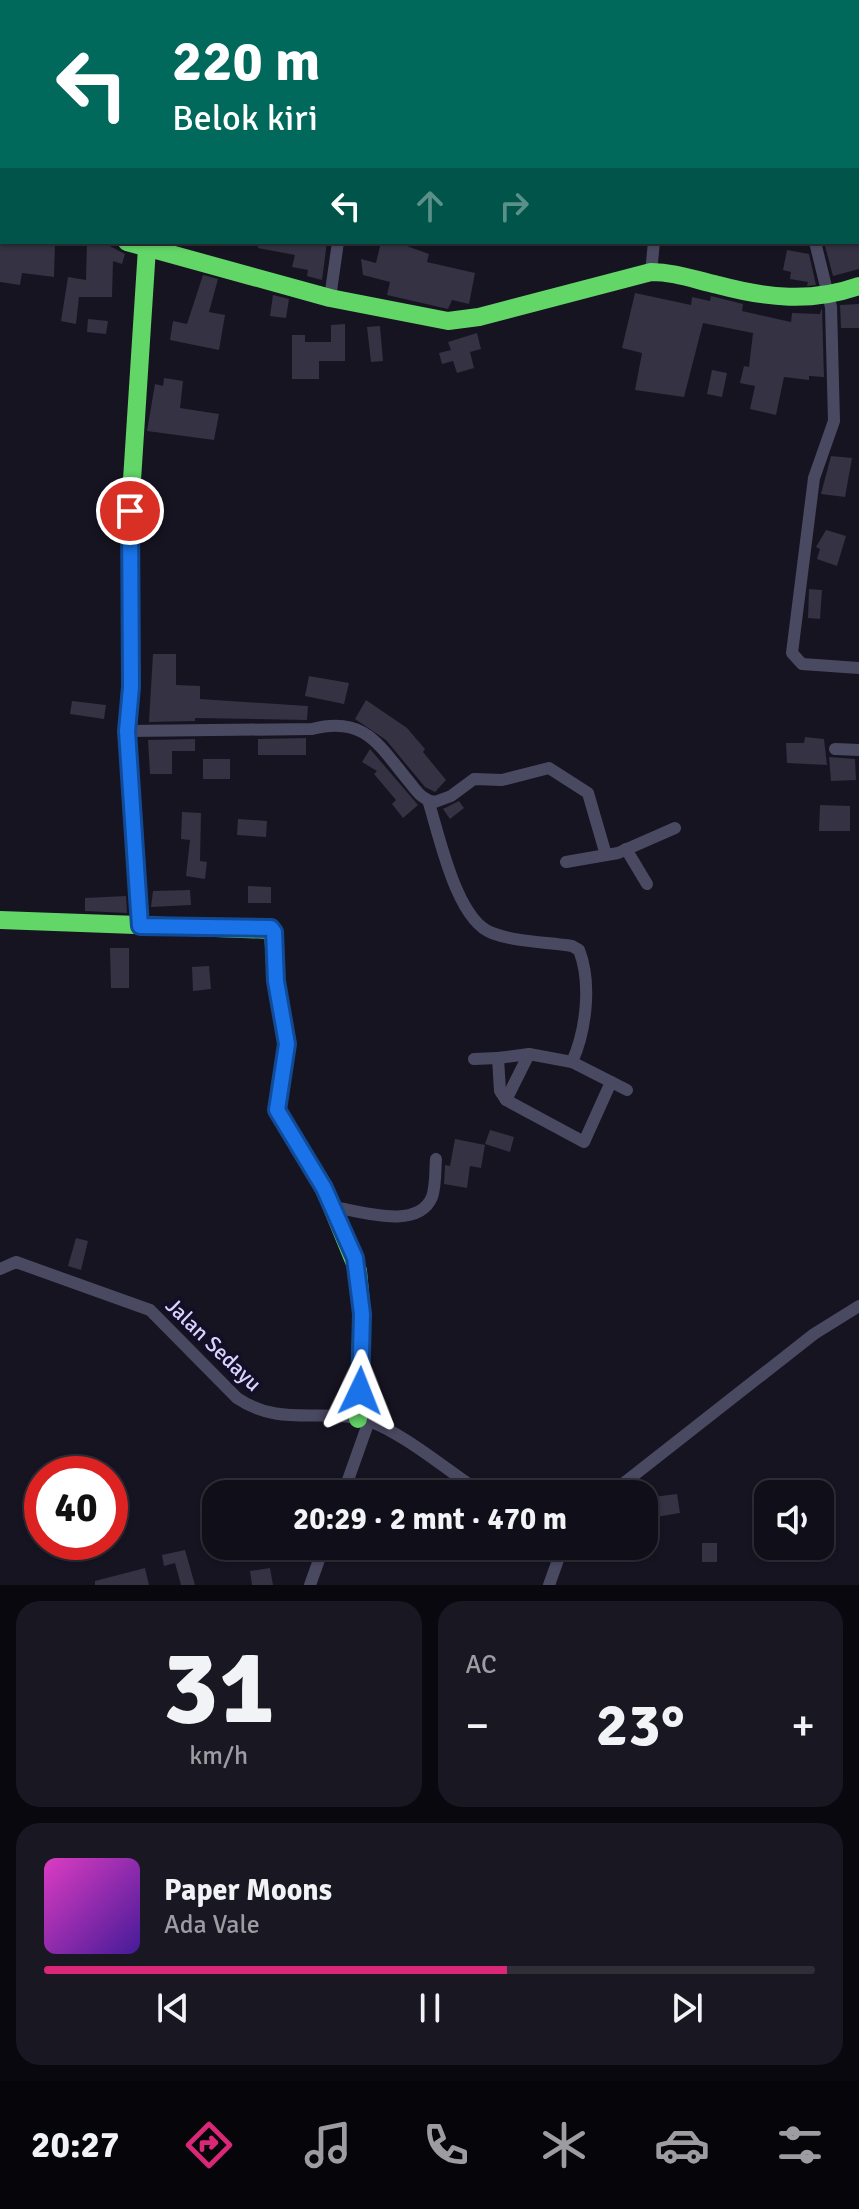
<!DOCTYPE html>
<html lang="id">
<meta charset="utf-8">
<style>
:root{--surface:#100f19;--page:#191822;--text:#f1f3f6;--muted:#9c9ca2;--line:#302f38;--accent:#db2777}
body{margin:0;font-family:Signika,sans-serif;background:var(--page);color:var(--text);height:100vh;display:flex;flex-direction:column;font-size:30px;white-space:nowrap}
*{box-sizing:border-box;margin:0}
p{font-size:26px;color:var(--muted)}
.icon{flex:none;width:44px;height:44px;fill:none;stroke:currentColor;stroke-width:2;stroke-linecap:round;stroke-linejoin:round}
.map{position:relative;height:1585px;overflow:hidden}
.panel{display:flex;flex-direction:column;gap:16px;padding:16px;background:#09080e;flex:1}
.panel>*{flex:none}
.banner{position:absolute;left:0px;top:0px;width:860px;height:244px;box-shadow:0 2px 6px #0004,0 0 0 2px var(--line);background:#00695c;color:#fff;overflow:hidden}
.buttons{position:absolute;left:754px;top:1480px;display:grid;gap:16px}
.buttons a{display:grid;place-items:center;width:80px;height:80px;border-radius:16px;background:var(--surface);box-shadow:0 2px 6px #0004,0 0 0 2px var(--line);font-size:40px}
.speed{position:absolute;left:24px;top:1456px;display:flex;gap:16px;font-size:40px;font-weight:700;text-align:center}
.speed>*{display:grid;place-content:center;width:104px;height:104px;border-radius:50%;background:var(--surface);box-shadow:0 2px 6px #0004,0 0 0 2px var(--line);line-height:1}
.speed .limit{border:12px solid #d22;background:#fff;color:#111}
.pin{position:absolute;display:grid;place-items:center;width:68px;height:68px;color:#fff;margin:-34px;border:4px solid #fff;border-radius:50%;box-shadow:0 2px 8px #0007}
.me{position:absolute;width:88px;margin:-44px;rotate:2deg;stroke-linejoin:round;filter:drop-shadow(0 0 6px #0008)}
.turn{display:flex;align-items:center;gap:28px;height:168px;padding:0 40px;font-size:36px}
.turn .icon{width:104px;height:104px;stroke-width:2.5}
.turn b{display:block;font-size:56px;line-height:68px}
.lanes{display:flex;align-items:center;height:76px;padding:0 40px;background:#0003;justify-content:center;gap:40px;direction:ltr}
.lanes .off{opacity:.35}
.big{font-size:60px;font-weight:700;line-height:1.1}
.panel .card{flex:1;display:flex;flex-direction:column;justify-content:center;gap:12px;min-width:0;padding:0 28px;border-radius:24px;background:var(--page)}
.panel .dial{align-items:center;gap:0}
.dial b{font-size:104px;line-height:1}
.song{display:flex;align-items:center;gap:24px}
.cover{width:96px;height:96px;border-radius:12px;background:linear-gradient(135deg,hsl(310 70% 55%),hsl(260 70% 35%))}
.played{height:8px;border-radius:4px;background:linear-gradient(90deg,var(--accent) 60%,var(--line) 60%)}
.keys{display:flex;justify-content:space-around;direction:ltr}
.heat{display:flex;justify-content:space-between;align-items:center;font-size:44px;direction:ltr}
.panel .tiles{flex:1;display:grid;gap:16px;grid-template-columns:1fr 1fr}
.card:last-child{grid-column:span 2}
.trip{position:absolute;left:202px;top:1480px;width:456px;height:80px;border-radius:24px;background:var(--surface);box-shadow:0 2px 6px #0004,0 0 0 2px var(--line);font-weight:700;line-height:80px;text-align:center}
.menu{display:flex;height:128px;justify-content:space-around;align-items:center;background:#06060a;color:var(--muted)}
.menu .icon{width:56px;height:56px}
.menu .selected{color:var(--accent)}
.menu b{font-size:36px;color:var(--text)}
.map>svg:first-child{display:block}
.building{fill:#343243}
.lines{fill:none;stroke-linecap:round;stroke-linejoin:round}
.street{stroke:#4a4962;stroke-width:12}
.fast{stroke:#63d668;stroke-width:18}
.slow{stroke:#ff974d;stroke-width:18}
.route-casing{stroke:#114b97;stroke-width:20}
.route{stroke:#1a73e8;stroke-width:14}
.labels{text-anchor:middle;stroke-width:8;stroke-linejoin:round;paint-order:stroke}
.street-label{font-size:22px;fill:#d9d4ff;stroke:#130f26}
</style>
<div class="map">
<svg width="859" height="1585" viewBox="0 0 859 1585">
<rect width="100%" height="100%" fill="#161421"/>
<g class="building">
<polygon points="4,242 55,242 54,277 22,273 20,285 0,282 0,244"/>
<polygon points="87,242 104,243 125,254 122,264 113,261 112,297 79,297 76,324 61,321 68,277 86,280"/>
<polygon points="258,242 327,242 322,280 307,276 308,270 292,267 295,255 258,248"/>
<polygon points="381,242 408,242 407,246 429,254 427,262 475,273 469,304 452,300 448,309 387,295 390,282 363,275 361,259 376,263"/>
<polygon points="824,242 859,242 859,269 833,276"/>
<polygon points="787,250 809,254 816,285 807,286 808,282 790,279 791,272 783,270"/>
<polygon points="203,275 218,279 209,312 225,315 219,350 170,340 173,321 187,324"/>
<polygon points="635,293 691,305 692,297 710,301 711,296 743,304 742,311 791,322 792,313 820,314 822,308 824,377 809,376 809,380 784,377 776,415 750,409 755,386 740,383 744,366 749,367 753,333 703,323 684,397 635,390 642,353 622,348"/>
<polygon points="273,295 289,299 286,318 270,316"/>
<polygon points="859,304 859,328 841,328 840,305"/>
<polygon points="88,319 108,321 106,334 87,332"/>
<polygon points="345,324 345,361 319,361 319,379 292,379 292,335 305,335 305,342 331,342 331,325"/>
<polygon points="380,326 383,361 371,362 367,327"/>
<polygon points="477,333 481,349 470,352 474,368 457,373 453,361 442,364 439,353 451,350 448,342"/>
<polygon points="712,370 727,373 722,397 707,394"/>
<polygon points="164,378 183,381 180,408 219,414 214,440 147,431 155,384 163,386"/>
<polygon points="831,456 852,458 845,497 821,494"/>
<polygon points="826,530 846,536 837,566 817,559 820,549 816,547"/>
<polygon points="809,589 822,590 820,619 808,618"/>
<polygon points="153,654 176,654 176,685 200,686 200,699 308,706 307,720 195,718 195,721 149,722"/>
<polygon points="309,676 349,683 344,704 305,696"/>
<polygon points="366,700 407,728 425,749 423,752 446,780 435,792 425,787 386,740 355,719"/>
<polygon points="72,701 106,705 104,719 70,714"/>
<polygon points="805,737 824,739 827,765 787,763 786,743 804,743"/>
<polygon points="306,738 306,755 258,755 258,739"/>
<polygon points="195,739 195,751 172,751 172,774 150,774 148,740"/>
<polygon points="370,749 418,805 403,818 392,804 396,800 374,774 377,771 362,762"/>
<polygon points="829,757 855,759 856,780 831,781"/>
<rect x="203" y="759" width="27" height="20"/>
<polygon points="459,801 464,808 450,819 443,809"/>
<polygon points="820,805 850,806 850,831 819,831"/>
<polygon points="182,812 201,813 200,861 207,862 205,879 186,876 190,840 181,839"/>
<polygon points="238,819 267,821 266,837 237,835"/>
<polygon points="248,886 271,887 271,903 248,903"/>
<polygon points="190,890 191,905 151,907 153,891"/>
<polygon points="126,896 127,913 85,911 85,898"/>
<polygon points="110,948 129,948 129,988 111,988"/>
<polygon points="209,966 211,989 193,991 192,967"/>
<polygon points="490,1130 514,1137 510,1152 485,1144"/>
<polygon points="455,1139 485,1145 481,1168 470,1166 467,1188 444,1184 445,1165 450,1166"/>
<polygon points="76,1238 88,1241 81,1270 68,1266"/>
<polygon points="677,1494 680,1513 656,1517 653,1497"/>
<rect x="702" y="1543" width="15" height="19"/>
<polygon points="185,1550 195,1585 181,1585 175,1563 164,1566 162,1555"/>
<polygon points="145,1568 149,1585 95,1585 95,1581"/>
<polygon points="270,1568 273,1585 252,1585 250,1571"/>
</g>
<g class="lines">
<g class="street">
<polyline points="128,2 129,0"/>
<polyline points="416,2 417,0"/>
<polyline points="828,2 828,0"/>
<polyline points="815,242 831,307 834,421 814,478 792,653 802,664 859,668"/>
<polyline points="651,272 654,242"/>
<polyline points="330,298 338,242"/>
<path d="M127,731L312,729C366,715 379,746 411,784C418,793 423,800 435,802L451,796L474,779L502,780L549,768L588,793L606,855"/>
<polyline points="835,749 859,750"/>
<path d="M428,800C439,834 456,920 492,933C516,942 546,942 572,946L579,950C592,983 586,1031 572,1062L627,1090"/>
<polyline points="626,849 647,884"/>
<polyline points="566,862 618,853 675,828"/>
<polyline points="498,1058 529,1054 572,1062"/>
<polyline points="474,1059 498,1058 500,1091 506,1100 584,1142 611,1082"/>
<polyline points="506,1100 529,1054"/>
<path d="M333,1207C360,1211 418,1231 432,1197C436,1186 435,1170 436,1159"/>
<path d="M0,1269L16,1262L150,1310L237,1398C281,1428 322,1407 368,1421C401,1431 452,1474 483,1494"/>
<polyline points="343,1494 369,1421"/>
<polyline points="610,1494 814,1334 859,1306"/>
<polyline points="310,1585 324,1546"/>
<polyline points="549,1585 563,1546"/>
</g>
<g class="fast">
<path d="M127,242L330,298L448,321L479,317L651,272C675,272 695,280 718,285C767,298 811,303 859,286"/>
<polyline points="0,920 273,930 276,981 287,1044 277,1110 324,1188 358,1271 362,1314 358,1419"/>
<polyline points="140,926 127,731 131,687 130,511 147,248"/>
</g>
<polyline class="slow" points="0,226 2,226"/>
</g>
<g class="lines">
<g class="route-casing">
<polyline id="route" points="130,511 131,687 127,731 140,926 271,928 274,932 276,981 287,1044 277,1110 324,1188 355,1258 362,1314 360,1391"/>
</g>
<use href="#route" class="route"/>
</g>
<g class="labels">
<g class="street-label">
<text transform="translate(214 1344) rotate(44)" y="8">Jalan Sedayu</text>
</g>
</g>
</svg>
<div class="buttons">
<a><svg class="icon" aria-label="sound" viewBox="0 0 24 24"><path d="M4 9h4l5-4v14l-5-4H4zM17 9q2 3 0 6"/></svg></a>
</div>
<div class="speed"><div class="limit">40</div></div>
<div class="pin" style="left:130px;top:511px;background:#d93025"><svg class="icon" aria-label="arrive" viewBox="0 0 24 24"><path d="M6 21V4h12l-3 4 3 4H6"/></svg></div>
<svg class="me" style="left:360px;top:1391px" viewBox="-20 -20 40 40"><path d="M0-17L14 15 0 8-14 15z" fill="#1a73e8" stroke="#fff" stroke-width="4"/></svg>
<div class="trip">20:29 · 2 mnt · 470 m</div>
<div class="banner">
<div class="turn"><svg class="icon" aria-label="left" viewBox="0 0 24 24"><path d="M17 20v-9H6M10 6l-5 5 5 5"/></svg><div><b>220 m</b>Belok kiri</div></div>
<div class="lanes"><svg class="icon" aria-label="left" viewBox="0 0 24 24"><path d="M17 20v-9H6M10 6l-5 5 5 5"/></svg><svg class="icon off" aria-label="ahead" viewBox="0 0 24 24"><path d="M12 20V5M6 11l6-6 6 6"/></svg><svg class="icon off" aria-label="right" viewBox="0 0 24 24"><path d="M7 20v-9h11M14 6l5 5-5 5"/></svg></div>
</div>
</div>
<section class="panel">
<div class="tiles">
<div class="card dial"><b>31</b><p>km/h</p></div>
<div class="card"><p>AC</p>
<div class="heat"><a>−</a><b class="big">23°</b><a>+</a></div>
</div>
<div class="card">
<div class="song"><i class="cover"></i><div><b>Paper Moons</b><p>Ada Vale</p></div></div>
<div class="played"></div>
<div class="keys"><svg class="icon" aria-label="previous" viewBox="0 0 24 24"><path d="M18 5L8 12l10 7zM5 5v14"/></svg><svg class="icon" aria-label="pause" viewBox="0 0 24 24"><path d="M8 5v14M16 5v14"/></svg><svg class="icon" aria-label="next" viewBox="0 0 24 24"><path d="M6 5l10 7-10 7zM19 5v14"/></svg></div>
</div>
</div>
</section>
<nav class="menu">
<b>20:27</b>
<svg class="icon selected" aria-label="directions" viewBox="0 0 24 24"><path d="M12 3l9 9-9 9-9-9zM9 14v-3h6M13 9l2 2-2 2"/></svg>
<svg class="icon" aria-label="music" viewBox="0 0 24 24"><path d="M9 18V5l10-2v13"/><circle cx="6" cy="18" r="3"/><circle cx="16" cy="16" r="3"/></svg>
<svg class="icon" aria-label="phone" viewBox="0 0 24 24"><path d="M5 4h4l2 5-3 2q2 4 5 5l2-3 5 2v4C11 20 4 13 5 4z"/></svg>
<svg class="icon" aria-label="climate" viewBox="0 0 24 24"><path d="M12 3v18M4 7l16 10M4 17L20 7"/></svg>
<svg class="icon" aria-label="car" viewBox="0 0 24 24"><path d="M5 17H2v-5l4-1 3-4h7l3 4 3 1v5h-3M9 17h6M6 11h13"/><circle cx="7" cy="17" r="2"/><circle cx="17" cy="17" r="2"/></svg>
<svg class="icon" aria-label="filters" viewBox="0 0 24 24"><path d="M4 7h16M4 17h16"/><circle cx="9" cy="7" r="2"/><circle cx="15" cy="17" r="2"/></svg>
</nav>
